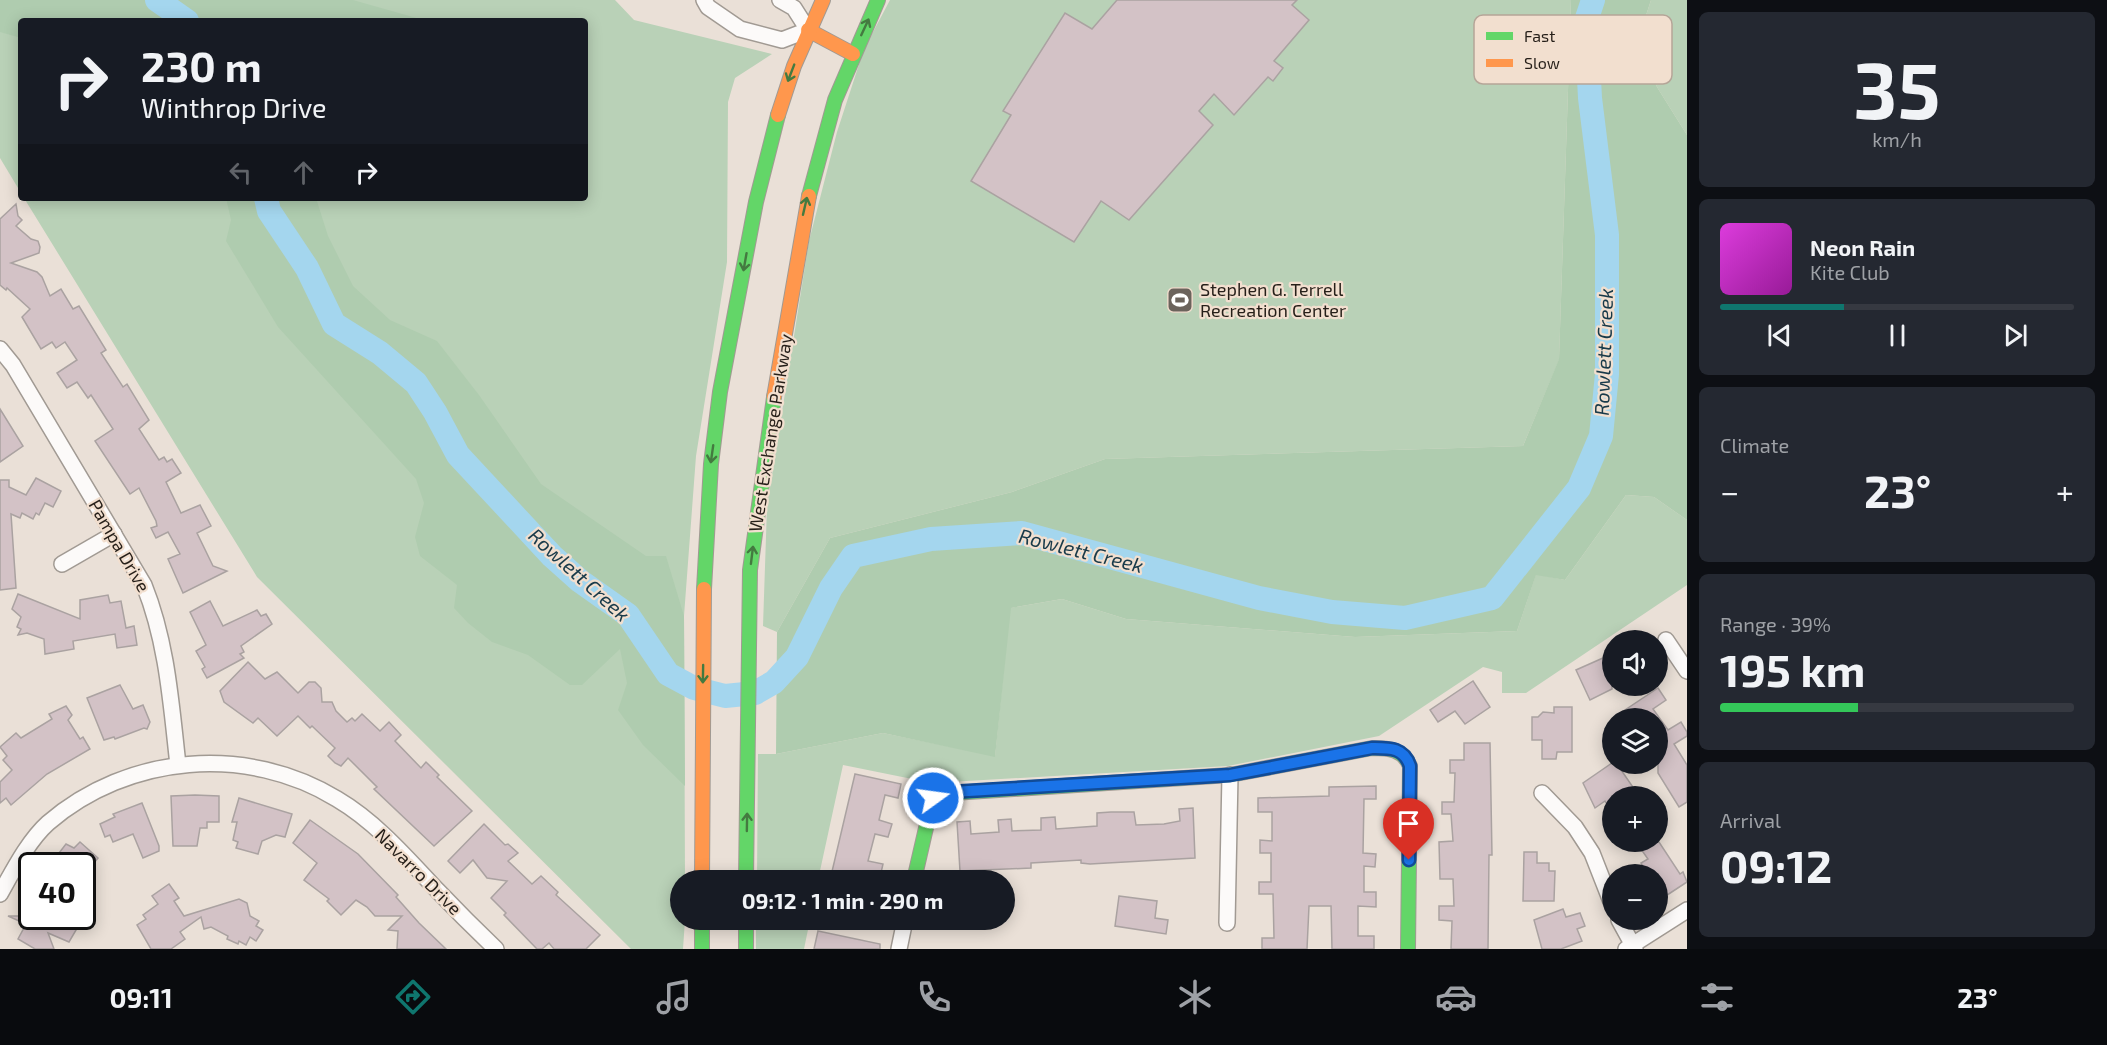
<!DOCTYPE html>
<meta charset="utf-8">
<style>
:root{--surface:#171b24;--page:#242831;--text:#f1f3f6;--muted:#9ea1a6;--line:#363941;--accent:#0f766e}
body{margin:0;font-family:"Exo 2",sans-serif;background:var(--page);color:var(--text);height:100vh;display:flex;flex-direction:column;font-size:22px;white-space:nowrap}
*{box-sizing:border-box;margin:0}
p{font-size:20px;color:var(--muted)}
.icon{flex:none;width:33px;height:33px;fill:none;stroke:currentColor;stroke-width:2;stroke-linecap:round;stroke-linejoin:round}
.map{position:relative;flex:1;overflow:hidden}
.details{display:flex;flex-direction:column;gap:12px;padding:12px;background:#0d0f14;width:420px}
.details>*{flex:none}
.banner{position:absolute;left:18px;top:18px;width:570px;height:183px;border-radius:6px;box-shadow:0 3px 15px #0003;background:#171b24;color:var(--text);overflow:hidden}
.fabs{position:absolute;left:1602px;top:630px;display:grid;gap:12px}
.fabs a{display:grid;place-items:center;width:66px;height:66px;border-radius:50%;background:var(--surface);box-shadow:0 3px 15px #0003;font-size:30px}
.speed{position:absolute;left:18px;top:852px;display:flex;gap:12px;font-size:30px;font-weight:700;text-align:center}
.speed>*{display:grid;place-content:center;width:78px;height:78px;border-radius:50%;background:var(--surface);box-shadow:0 3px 15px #0003;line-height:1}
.speed .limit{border:3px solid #111;border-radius:9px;background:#fff;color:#111}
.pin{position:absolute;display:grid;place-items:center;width:51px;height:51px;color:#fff;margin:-62px -26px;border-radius:50% 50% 50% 0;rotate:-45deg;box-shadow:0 0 6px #0007}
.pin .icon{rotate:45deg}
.me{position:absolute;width:66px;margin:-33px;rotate:76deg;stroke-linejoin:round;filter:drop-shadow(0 0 4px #0008)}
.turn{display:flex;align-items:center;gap:21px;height:126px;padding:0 24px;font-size:27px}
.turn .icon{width:78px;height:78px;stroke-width:2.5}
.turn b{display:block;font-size:42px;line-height:51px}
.lanes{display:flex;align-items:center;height:57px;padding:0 24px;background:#0003;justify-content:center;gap:30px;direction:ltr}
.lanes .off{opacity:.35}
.big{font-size:45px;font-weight:700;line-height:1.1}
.details .card{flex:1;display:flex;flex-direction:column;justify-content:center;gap:9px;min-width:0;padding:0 21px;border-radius:9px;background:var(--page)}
.details .dial{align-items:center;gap:0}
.dial b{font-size:78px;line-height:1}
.song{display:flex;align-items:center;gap:18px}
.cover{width:72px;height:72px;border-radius:9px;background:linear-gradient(135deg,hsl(300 70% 55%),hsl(300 70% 35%))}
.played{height:6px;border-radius:3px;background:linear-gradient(90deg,var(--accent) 35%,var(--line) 35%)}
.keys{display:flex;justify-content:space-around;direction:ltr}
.heat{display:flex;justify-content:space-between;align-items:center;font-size:33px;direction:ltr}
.charge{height:9px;border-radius:4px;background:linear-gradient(90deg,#34c759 39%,var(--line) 0)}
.trip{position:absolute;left:670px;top:870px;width:345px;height:60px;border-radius:30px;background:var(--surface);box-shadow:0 3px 15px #0003;font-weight:700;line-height:60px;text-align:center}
.menu{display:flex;height:96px;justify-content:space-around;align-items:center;background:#090b0e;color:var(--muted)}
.menu .icon{width:42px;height:42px}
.menu .active{color:var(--accent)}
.menu b{font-size:27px;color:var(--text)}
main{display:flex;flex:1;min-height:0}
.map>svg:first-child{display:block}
.green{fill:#b9d1b7}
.forest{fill:#afccaf}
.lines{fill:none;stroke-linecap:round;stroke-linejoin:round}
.river{stroke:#a4d6ee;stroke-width:24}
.building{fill:#d3c2c6;stroke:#aaa2a1;stroke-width:1.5}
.street-casing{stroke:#a19a93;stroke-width:18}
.fast-casing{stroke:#a19a93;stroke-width:16}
.slow-casing{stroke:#a19a93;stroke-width:16}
.street{stroke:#fcfaf9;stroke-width:15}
.fast{stroke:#63d668;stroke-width:14}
.slow{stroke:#ff974d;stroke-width:14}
.oneway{stroke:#447a40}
.route-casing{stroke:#114b97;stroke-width:15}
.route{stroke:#1a73e8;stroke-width:10}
.labels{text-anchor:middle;stroke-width:4.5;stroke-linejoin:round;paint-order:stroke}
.poi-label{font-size:18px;fill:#261f19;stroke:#f2dfcf;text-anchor:start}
.street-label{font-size:18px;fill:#261f19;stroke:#f2dfcf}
.water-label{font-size:20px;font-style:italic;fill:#183a4a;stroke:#f2dfcf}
.key{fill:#f2dfcf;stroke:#b5a598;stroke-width:1.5}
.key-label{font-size:16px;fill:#261f19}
</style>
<main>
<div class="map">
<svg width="1687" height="949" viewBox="0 0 1687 949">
<rect width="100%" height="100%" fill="#eae0d7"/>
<g class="green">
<polygon points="0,0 615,0 634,20 772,54 735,78 728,102 727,262 696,456 684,616 685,880 681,880 681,920 685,920 683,949 631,949 257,577 24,198 585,198 585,21 21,21 21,193 0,158"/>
<polygon points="890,0 1571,0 1559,360 1523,446 1105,459 1012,492 830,538 777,632 763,626 767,507 809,241 837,132 864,49"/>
<polygon points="1651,0 1687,0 1687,135 1657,87 1638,40"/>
<polygon points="1626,495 1654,497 1687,520 1687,585 1526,693 1502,693 1502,672 1483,667 1379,736 1228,766 932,783 843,765 818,880 757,880 758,754 776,754 883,733 995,756 1010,608 1062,599 1126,619 1355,637 1517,631 1536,574 1565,580"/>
<polygon points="756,920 810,920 804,949 756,949"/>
</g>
<g class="forest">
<polygon points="0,0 353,0 427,21 21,21 21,38 0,32"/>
<polygon points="1571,0 1651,0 1638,40 1657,87 1687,135 1687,520 1654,497 1626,495 1565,580 1536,575 1517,631 1355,637 1126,619 1062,599 1011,608 995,757 883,733 776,754 777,632 830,538 1012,492 1105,459 1523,446 1559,359"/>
<polygon points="226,198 316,198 328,236 353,286 390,320 437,341 479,395 541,484 646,556 666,556 684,616 685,786 643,745 618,710 627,683 620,649 582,685 570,685 528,655 492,642 468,623 454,608 457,585 420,556 415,537 424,503 416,479 278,327 226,241 231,220"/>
</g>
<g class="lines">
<g class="river">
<polyline points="157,0 187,21"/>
<polyline points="266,198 269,211 307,268 334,324 380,353 416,383 435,412 458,455 552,556 580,581 628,615 668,674 694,688 725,696 755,693 774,682 797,657 831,588 853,556 931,539 1022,533 1259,598 1332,612 1405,618 1492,598 1579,488 1601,436 1607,374 1607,235 1590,98 1586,21 1593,0"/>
</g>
</g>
<g class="building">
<polygon points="1117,0 1297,0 1292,5 1309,20 1274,61 1283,68 1273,81 1268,77 1234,115 1214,94 1199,111 1213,125 1129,220 1101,201 1074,242 971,181 1011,115 1003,111 1065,13 1092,29"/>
<polygon points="16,204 18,216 22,220 16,226 31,239 38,241 40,247 39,253 11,263 37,272 42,277 50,296 61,289 73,309 79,306 106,350 101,353 123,387 127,384 149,420 139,429 159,460 164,457 167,462 172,459 181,473 166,482 181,513 200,505 211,526 197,533 213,566 227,571 183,593 168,559 180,554 168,532 156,538 151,528 157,526 156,521 139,488 130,494 95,441 113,429 91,395 88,398 77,382 67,388 57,373 77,360 65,342 56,348 52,342 41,349 22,317 30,309 7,288 6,290 0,285 0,219"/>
<polygon points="0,409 23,446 0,462"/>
<polygon points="36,478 61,491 53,507 45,503 39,515 36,513 33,519 22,513 20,518 11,514 16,588 0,590 0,480 9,480 9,487 26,495"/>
<polygon points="18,594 80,619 80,600 108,595 110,603 121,601 126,628 134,626 137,645 117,648 115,634 73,641 74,649 45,654 44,639 27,633 18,635 21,629 17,627 21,617 12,609"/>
<polygon points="210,601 223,626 257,610 261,616 266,614 272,624 241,646 244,652 240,654 244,658 207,678 202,669 205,667 196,651 206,645 190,612"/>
<polygon points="1612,654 1612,689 1590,700 1576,670"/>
<polygon points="248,662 265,679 277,672 298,693 309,682 315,682 321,688 322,702 332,702 336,711 347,722 352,718 355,721 362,714 380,731 389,722 401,735 395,741 421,768 426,762 439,775 437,777 472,811 434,846 374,789 377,787 348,758 341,766 335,763 328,756 335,748 312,726 310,728 298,716 277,736 258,718 253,723 224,702 220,691"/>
<polygon points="1473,681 1490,707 1465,724 1455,711 1438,722 1430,710"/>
<polygon points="120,685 133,709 143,705 150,722 147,729 144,728 115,739 114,737 104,740 87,698"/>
<polygon points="1658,688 1666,700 1653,709 1668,730 1681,722 1687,732 1687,736 1674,744 1687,765 1687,802 1679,807 1658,773 1658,718 1613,718"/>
<polygon points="66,706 72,715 68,720 80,739 83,737 90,749 47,774 11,805 6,798 0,803 0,782 12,770 3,760 7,756 0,747 16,733 21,738 52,719 49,714"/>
<polygon points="1554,707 1572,707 1572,752 1557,752 1556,759 1542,759 1542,740 1532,740 1532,717 1538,717 1543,712 1554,713"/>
<polygon points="1464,743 1490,743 1492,855 1489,855 1488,949 1451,949 1452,921 1439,920 1439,906 1454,906 1453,879 1440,879 1439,842 1453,841 1451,814 1442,814 1442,802 1454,802 1455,773 1450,773 1450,760 1464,760"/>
<polygon points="1612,763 1617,764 1639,796 1612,796 1612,812 1605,801 1595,808 1583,783"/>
<polygon points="855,774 901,784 898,798 885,795 879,820 892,824 888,837 875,834 868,861 883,864 880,877 866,873 864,880 830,880"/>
<polygon points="1376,786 1376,799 1364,799 1363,853 1376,854 1375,867 1364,866 1364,892 1376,892 1376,907 1358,906 1358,936 1374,936 1374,949 1332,949 1331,906 1309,906 1307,949 1262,949 1262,938 1274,938 1273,894 1259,894 1259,882 1271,882 1271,853 1260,853 1260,840 1272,841 1272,812 1258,812 1258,798 1329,796 1329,787"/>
<polygon points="195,795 219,796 219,822 207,822 207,828 200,828 197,846 173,846 171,796"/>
<polygon points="239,798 292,814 285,837 276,835 262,841 258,854 236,848 238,842 233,840 237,822 232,822"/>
<polygon points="142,803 159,846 159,851 143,858 133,834 113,842 110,835 105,837 100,824 115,817 113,814"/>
<polygon points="1193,808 1195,858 1090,864 1081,863 1081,860 1031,863 1031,868 960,871 957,822 970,821 971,834 999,832 998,820 1011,819 1012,831 1041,830 1041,818 1055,817 1056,829 1097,826 1097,813 1111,812 1134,812 1136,825 1164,824 1180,821 1179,809"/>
<polygon points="310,820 358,854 398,895 396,897 419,923 446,949 397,949 398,931 388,930 402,916 375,916 367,907 356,900 341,915 327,901 329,899 304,880 317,863 293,843"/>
<polygon points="484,824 505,845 508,844 518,853 508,861 532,884 541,876 558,892 556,895 600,935 586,949 554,949 549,943 542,949 537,949 504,915 506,913 491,898 507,881 487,878 473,860 460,873 448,861"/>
<polygon points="80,842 98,858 82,877 82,866 49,866 66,844 74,848"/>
<polygon points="1636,842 1659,842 1680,874 1683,872 1687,882 1658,901 1658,874 1648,874 1641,863 1648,859"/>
<polygon points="1524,852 1537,852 1537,863 1549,863 1549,871 1555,871 1554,901 1523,901"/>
<polygon points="169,884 179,898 174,901 184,916 239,899 247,903 250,916 259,921 256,926 263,930 256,941 250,937 246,945 239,941 238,944 227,939 228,936 211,927 204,929 201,917 180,932 185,939 171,949 151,949 137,925 146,919 143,915 158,904 152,896"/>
<polygon points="1119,896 1157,901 1155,918 1168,920 1166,934 1115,926"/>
<polygon points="1563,909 1566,917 1580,913 1585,926 1577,929 1582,941 1561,949 1542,949 1534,920"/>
<polygon points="8,916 64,916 79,925 69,942 48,933 54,949 35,949 18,939 26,924"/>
<polygon points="818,931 880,944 880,949 814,949"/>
</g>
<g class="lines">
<g class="street-casing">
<g id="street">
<polyline points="704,0 708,7 740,29 782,40 808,30 794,8 780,0"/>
<path d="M0,349L13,365L144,585C167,642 171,703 178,765"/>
<polyline points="62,564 114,534"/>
<polyline points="1666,640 1687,671"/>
<polyline points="1542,793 1575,827 1592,853 1612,904"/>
<path d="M0,894C13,871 28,841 48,823C128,754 247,744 337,799C376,822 407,858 438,891C457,911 476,930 496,949"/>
<polyline points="1619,920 1635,949"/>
<polyline points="1227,923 1230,775"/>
<polyline points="899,949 905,920"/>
<polyline points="1626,949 1687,910"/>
</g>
</g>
<g class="fast-casing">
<g id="fast">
<polyline points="809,196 835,100 878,0"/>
<polyline points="704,589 711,464 720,392 756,202 778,115"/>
<polyline points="746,880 750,570 774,397"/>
<path d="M914,880L932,802L938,794L1230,775L1372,748C1389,748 1403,749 1410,766L1408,949"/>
<polyline points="702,920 702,949"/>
<polyline points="746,920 746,949"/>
</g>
</g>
<g class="slow-casing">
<g id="slow">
<polyline points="808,30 853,54"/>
<polyline points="778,115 794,66 823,0"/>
<polyline points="774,397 809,196"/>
<polyline points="702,880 704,589"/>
</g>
</g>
<use href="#street" class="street"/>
<use href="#fast" class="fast"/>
<use href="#slow" class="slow"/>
</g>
<defs><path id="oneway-shaft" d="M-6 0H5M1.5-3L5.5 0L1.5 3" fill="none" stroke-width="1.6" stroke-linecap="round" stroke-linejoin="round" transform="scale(1.5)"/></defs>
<g class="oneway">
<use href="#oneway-shaft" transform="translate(865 27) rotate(-65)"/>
<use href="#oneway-shaft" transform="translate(791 73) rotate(111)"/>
<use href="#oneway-shaft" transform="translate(805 206) rotate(-77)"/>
<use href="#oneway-shaft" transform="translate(745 262) rotate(100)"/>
<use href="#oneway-shaft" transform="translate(712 454) rotate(98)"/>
<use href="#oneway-shaft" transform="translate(752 555) rotate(-83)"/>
<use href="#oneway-shaft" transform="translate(703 674) rotate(91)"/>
<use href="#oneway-shaft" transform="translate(747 822) rotate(-89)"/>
</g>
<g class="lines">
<g class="route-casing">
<path id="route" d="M933,798L938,794L952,792L1230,775L1372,748C1389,748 1404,747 1410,766L1409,860"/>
</g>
<use href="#route" class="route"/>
</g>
<defs>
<g id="stadium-square" transform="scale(1.35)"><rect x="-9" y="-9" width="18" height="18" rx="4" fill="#6b635c" stroke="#f2dfcf"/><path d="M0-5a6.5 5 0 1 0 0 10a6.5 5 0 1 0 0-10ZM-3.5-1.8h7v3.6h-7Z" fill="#fff"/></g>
</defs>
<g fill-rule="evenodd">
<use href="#stadium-square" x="1180" y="300"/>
</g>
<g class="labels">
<g class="poi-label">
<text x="1200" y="296">Stephen G. Terrell<tspan x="1200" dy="21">Recreation Center</tspan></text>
</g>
<g class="street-label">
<text transform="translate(771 433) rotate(-81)" y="6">West Exchange Parkway</text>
<text transform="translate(119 546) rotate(60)" y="6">Pampa Drive</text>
<text transform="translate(418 872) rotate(45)" y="6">Navarro Drive</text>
</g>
<g class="water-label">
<text transform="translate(1604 352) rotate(-88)" y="7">Rowlett Creek</text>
<text transform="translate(1081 551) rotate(14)" y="7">Rowlett Creek</text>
<text transform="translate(579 575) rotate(42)" y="7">Rowlett Creek</text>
</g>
</g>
<rect x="1474" y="15" width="198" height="69" rx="9" class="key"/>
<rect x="1486" y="32" width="27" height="8" fill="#63d668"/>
<rect x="1486" y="59" width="27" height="8" fill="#ff974d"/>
<g class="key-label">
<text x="1524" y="42">Fast</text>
<text x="1524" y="69">Slow</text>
</g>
</svg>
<div class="fabs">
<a><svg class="icon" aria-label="sound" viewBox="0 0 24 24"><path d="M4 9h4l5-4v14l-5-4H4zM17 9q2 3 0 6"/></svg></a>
<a><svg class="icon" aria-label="layers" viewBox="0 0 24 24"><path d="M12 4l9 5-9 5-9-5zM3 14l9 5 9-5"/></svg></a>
<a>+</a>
<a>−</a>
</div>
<div class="speed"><div class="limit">40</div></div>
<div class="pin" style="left:1409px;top:860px;background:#d93025"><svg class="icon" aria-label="arrive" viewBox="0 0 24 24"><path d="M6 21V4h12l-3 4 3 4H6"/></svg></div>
<svg class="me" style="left:933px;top:798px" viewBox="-20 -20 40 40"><circle r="17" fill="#1a73e8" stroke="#fff" stroke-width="3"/><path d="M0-11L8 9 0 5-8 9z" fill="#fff"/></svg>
<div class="trip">09:12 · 1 min · 290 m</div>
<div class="banner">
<div class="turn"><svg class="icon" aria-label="right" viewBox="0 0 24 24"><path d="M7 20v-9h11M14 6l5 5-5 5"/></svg><div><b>230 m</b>Winthrop Drive</div></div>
<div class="lanes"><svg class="icon off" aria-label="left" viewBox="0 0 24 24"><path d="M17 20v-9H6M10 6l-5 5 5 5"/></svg><svg class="icon off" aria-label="ahead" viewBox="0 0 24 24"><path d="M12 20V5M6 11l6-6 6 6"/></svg><svg class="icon" aria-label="right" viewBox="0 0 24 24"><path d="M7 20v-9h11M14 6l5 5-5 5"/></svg></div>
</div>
</div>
<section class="details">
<div class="card dial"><b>35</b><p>km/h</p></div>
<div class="card">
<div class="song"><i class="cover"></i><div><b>Neon Rain</b><p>Kite Club</p></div></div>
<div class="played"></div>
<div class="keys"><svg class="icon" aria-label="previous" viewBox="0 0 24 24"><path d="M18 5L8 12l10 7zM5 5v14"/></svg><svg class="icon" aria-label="pause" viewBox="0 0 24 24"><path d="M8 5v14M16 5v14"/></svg><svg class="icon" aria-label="next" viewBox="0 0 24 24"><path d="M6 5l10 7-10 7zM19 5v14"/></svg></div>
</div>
<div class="card"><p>Climate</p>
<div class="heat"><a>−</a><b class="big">23°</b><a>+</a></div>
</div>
<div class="card"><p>Range · 39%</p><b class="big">195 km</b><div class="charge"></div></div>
<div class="card"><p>Arrival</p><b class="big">09:12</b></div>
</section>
</main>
<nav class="menu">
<b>09:11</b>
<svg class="icon active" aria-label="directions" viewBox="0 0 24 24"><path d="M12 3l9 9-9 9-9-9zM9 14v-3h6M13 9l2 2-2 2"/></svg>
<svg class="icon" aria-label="music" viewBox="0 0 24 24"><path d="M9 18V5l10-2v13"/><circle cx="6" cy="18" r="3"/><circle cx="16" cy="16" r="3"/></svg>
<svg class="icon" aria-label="phone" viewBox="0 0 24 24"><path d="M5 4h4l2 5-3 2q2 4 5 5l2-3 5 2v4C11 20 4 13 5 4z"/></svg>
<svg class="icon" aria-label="climate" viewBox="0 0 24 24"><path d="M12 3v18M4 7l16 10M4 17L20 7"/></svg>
<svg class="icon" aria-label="car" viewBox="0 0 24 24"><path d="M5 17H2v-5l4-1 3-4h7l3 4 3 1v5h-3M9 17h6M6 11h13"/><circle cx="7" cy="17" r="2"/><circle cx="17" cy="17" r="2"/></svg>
<svg class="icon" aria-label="filters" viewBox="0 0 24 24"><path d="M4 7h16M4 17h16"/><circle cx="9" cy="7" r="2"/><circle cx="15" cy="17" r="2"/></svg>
<b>23°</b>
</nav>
